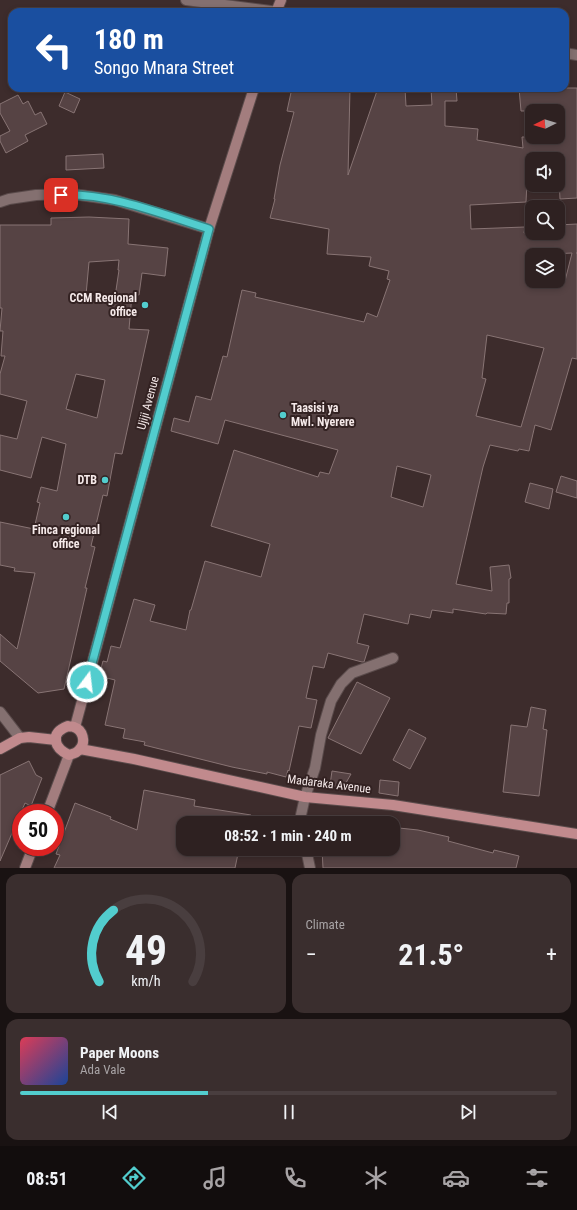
<!DOCTYPE html>
<meta charset="utf-8">
<style>
:root{--surface:#2e2121;--page:#3a2e2e;--text:#f1f3f6;--muted:#a7a3a5;--line:#493e3f;--accent:#52cdce}
body{margin:0;font-family:"Roboto Condensed",sans-serif;background:var(--page);color:var(--text);height:100vh;display:flex;flex-direction:column;font-size:15px;white-space:nowrap}
*{box-sizing:border-box;margin:0}
p{font-size:13px;color:var(--muted)}
.icon{flex:none;width:22px;height:22px;fill:none;stroke:currentColor;stroke-width:2;stroke-linecap:round;stroke-linejoin:round}
.map{position:relative;height:868px;overflow:hidden}
.side{display:flex;flex-direction:column;gap:6px;padding:6px;background:#191212;flex:1}
.side>*{flex:none}
.hud{position:absolute;left:8px;top:8px;width:561px;height:84px;border-radius:12px;box-shadow:0 2px 6px #0003,0 0 0 1px var(--line);background:#1a4fa0;color:#fff;overflow:hidden}
.needle{width:26px;rotate:265deg}
.fabs{position:absolute;left:525px;top:104px;display:grid;gap:8px}
.fabs a{display:grid;place-items:center;width:40px;height:40px;border-radius:8px;background:var(--surface);box-shadow:0 2px 6px #0003,0 0 0 1px var(--line);font-size:20px}
.speed{position:absolute;left:12px;top:804px;display:flex;gap:8px;font-size:20px;font-weight:700;text-align:center}
.speed>*{display:grid;place-content:center;width:52px;height:52px;border-radius:50%;background:var(--surface);box-shadow:0 2px 6px #0003,0 0 0 1px var(--line);line-height:1}
.speed .limit{border:6px solid #d22;background:#fff;color:#111}
.pin{position:absolute;display:grid;place-items:center;width:34px;height:34px;color:#fff;margin:-17px;border-radius:8px;box-shadow:0 2px 6px #0006}
.me{position:absolute;width:44px;margin:-22px;rotate:15deg;stroke-linejoin:round;filter:drop-shadow(0 0 3px #0008)}
.turn{display:flex;align-items:center;gap:14px;height:84px;padding:0 20px;font-size:18px}
.turn .icon{width:52px;height:52px;stroke-width:2.5}
.turn b{display:block;font-size:28px;line-height:34px}
.big{font-size:30px;font-weight:700;line-height:1.1}
.side .card{flex:1;display:flex;flex-direction:column;justify-content:center;gap:6px;min-width:0;padding:0 14px;border-radius:12px;background:var(--page)}
.side .dial{align-items:center;gap:0}
.dial svg{height:104px;overflow:visible;fill:none;stroke:var(--line);stroke-width:7;stroke-linecap:round;text-anchor:middle}
.dial text{fill:var(--text);stroke:none}
.song{display:flex;align-items:center;gap:12px}
.cover{width:48px;height:48px;border-radius:6px;background:linear-gradient(135deg,hsl(350 70% 55%),hsl(220 70% 35%))}
.played{height:4px;border-radius:2px;background:linear-gradient(90deg,var(--accent) 35%,var(--line) 35%)}
.keys{display:flex;justify-content:space-around;direction:ltr}
.heat{display:flex;justify-content:space-between;align-items:center;font-size:22px;direction:ltr}
.side .tiles{flex:1;display:grid;gap:6px;grid-template-columns:1fr 1fr}
.card:last-child{grid-column:span 2}
.trip{position:absolute;left:176px;top:816px;width:224px;height:40px;border-radius:12px;background:var(--surface);box-shadow:0 2px 6px #0003,0 0 0 1px var(--line);font-weight:700;line-height:40px;text-align:center}
.menu{display:flex;height:64px;justify-content:space-around;align-items:center;background:#120d0d;color:var(--muted)}
.menu .icon{width:28px;height:28px}
.menu .on{color:var(--accent)}
.menu b{font-size:18px;color:var(--text)}
.map>svg:first-child{display:block}
.building{fill:#564344;stroke:#887474;fill-rule:evenodd}
.lines{fill:none;stroke-linecap:round;stroke-linejoin:round}
.service-casing{stroke:#5a4b4b;stroke-width:12}
.minor-casing{stroke:#5a4b4b;stroke-width:12}
.secondary-casing{stroke:#5a4b4b;stroke-width:12}
.primary-casing{stroke:#5a4b4b;stroke-width:12}
.service{stroke:#847070;stroke-width:10}
.minor{stroke:#847070;stroke-width:10}
.secondary{stroke:#a37d7e;stroke-width:10}
.primary{stroke:#c18a8d;stroke-width:10}
.route-casing{stroke:#358586;stroke-width:10}
.route{stroke:#52cdce;stroke-width:7}
.poi-dot{fill:#52cdce;stroke:#322;stroke-width:1.5}
.labels{text-anchor:middle;stroke-width:4;stroke-linejoin:round;paint-order:stroke}
.poi-label{font-size:12px;font-weight:bold;fill:#f5e9e9;stroke:#322;text-anchor:end}
.street-label{font-size:12px;fill:#f5e9e9;stroke:#322}
</style>
<div class="map">
<svg width="577" height="868" viewBox="0 0 577 868">
<rect width="100%" height="100%" fill="#3d2c2c"/>
<g class="building">
<path d="M292,88H350L348,175L378,88H405L406,106L432,105L431,88H456L457,101H445V126L478,129L477,140L523,148L522,137H558V111H521L519,88H577V198L560,199L558,159H532V182H527L526,202L470,205L471,229L525,227L524,233H558V225L577,224V253H576H577V359L572,358L551,430L535,425L529,451L519,449L518,451L490,445L483,467L456,584L492,591L490,567L509,565L511,578L509,579V603H507L506,614L487,613L486,614L453,609V613L432,610L430,618L410,614L408,624L364,614L357,643L369,646L364,662H362L328,653L324,668L313,666L306,698L317,700L311,728L299,726L289,771L288,770L286,777L267,772V774L232,767L144,745L145,742L123,738L125,729L105,725L115,680L99,676L103,661L107,662L111,646L120,648L134,599L155,605L150,621L186,630L190,610H191L205,561L261,577L270,544L211,526L234,450L318,477L320,472L329,474L338,450L225,420L218,444L171,431L174,418L189,422L196,396L211,400L223,356L227,357L242,290L256,293L255,297L364,322L367,313L377,317L390,280L387,279L389,271L369,266L371,257L327,254L329,229L270,218L275,199H274L280,165L294,112L287,111ZM572,253L565,281H532V255ZM487,335L544,348L521,427L476,416L486,379L482,378ZM397,466L431,475L423,507L391,497Z"/>
<polygon points="65,92 80,99 74,113 59,106"/>
<polygon points="18,95 23,104 28,101 35,115 41,112 47,124 25,135 28,141 6,153 0,141 0,136 10,131 0,113 0,104"/>
<polygon points="103,154 104,168 66,170 66,156"/>
<path d="M89,217L129,219L128,244L168,248L165,276L142,273L139,295L132,294L129,329L149,330L122,454L115,453L107,496L103,495L91,546L95,547L85,588H87L64,689L38,693L0,661V634L17,649L35,573L14,571L15,568L0,565V522L34,529L40,503L37,502L41,487L57,491L66,444L42,437L31,478L0,470V435L17,439L27,401L0,394V374L5,356H1L3,331H0L2,308H0V225H51V218ZM119,260L118,270H119L115,297L86,295L89,262ZM76,374L105,380L97,418L66,409Z"/>
<polygon points="561,476 577,481 577,498 556,492"/>
<polygon points="530,483 553,489 549,509 525,502"/>
<polygon points="357,682 390,698 361,754 328,738"/>
<polygon points="531,707 546,710 543,729 547,730 539,796 503,792 511,725 527,727"/>
<polygon points="409,729 426,738 410,769 393,760"/>
<polygon points="29,761 36,775 42,778 31,806 25,803 0,861 0,775"/>
<polygon points="332,771 351,774 343,788 330,785"/>
<polygon points="380,780 399,782 398,796 379,793"/>
<polygon points="144,790 195,800 194,806 251,815 251,823 183,823 183,849 239,849 235,868 54,868 60,855 56,854 75,803 111,817 110,819 137,830"/>
<polygon points="399,828 418,830 449,837 448,841 493,853 494,850 519,856 516,868 323,868 322,849 393,849 393,840 399,840"/>
</g>
<g class="lines">
<g class="service-casing">
<polyline id="service" points="305,797 315,768 321,735 331,701 341,684 352,673 393,658"/>
</g>
<g class="minor-casing">
<g id="minor">
<polyline points="186,0 279,12"/>
<polyline points="565,53 577,55"/>
<polyline points="0,202 9,199 36,195 73,194 115,200 209,229"/>
<polyline points="0,712 20,738"/>
<polyline points="302,823 301,815 305,797"/>
<polyline points="306,849 310,868"/>
</g>
</g>
<g class="secondary-casing">
<g id="secondary">
<polyline points="276,12 281,0"/>
<polyline points="75,727 209,229 254,88"/>
<polyline points="47,813 69,755"/>
<polyline points="25,868 33,847"/>
</g>
</g>
<g class="primary-casing">
<g id="primary">
<path d="M68,726C70,727 72,726 74,727C83,730 86,742 80,749C78,752 73,754 69,755C54,748 49,733 68,726Z"/>
<polyline points="0,749 20,738 29,737 56,740"/>
<polyline points="80,749 134,759 305,797 393,805 577,834"/>
</g>
</g>
<use href="#service" class="service"/>
<use href="#minor" class="minor"/>
<use href="#secondary" class="secondary"/>
<use href="#primary" class="primary"/>
</g>
<g class="lines">
<g class="route-casing">
<path id="route" d="M61,195C110,193 162,214 209,229L87,682"/>
</g>
<use href="#route" class="route"/>
</g>
<g class="poi-dot">
<circle cx="145" cy="305" r="4"/>
<circle cx="283" cy="415" r="4"/>
<circle cx="105" cy="480" r="4"/>
<circle cx="66" cy="517" r="4"/>
</g>
<g class="labels">
<g class="poi-label">
<text x="137" y="302">CCM Regional<tspan x="137" dy="14">office</tspan></text>
<text x="291" y="412" text-anchor="start">Taasisi ya<tspan x="291" dy="14">Mwl. Nyerere</tspan></text>
<text x="97" y="484">DTB</text>
<text x="66" y="534" text-anchor="middle">Finca regional<tspan x="66" dy="14">office</tspan></text>
</g>
<g class="street-label">
<text transform="translate(148 403) rotate(-75)" y="4">Ujiji Avenue</text>
<text transform="translate(329 784) rotate(7)" y="4">Madaraka Avenue</text>
</g>
</g>
</svg>
<div class="fabs">
<a><svg class="needle" viewBox="-14 -14 28 28"><path d="M0-13l5 13h-10z" fill="#e53935"/><path d="M0 13l5-13h-10z" fill="#a7a3a5"/></svg></a>
<a><svg class="icon" aria-label="sound" viewBox="0 0 24 24"><path d="M4 9h4l5-4v14l-5-4H4zM17 9q2 3 0 6"/></svg></a>
<a><svg class="icon" aria-label="search" viewBox="0 0 24 24"><circle cx="10" cy="10" r="6"/><path d="M15 15l6 6"/></svg></a>
<a><svg class="icon" aria-label="layers" viewBox="0 0 24 24"><path d="M12 4l9 5-9 5-9-5zM3 14l9 5 9-5"/></svg></a>
</div>
<div class="speed"><div class="limit">50</div></div>
<div class="pin" style="left:61px;top:195px;background:#d93025"><svg class="icon" aria-label="arrive" viewBox="0 0 24 24"><path d="M6 21V4h12l-3 4 3 4H6"/></svg></div>
<svg class="me" style="left:87px;top:682px" viewBox="-20 -20 40 40"><circle r="17" fill="#52cdce" stroke="#fff" stroke-width="3"/><path d="M0-11L8 9 0 5-8 9z" fill="#fff"/></svg>
<div class="trip">08:52 · 1 min · 240 m</div>
<div class="hud">
<div class="turn"><svg class="icon" aria-label="left" viewBox="0 0 24 24"><path d="M17 20v-9H6M10 6l-5 5 5 5"/></svg><div><b>180 m</b>Songo Mnara Street</div></div>
</div>
</div>
<section class="side">
<div class="tiles">
<div class="card dial"><svg viewBox="0 0 100 80">
<path d="M14 69A42 42 0 1 1 86 69"/>
<path d="M14 69A42 42 0 0 1 25 14" stroke="#52cdce"/>
<text x="50" y="56" font-size="32" font-weight="700">49</text>
<text x="50" y="72" font-size="11">km/h</text>
</svg></div>
<div class="card"><p>Climate</p>
<div class="heat"><a>−</a><b class="big">21.5°</b><a>+</a></div>
</div>
<div class="card">
<div class="song"><i class="cover"></i><div><b>Paper Moons</b><p>Ada Vale</p></div></div>
<div class="played"></div>
<div class="keys"><svg class="icon" aria-label="previous" viewBox="0 0 24 24"><path d="M18 5L8 12l10 7zM5 5v14"/></svg><svg class="icon" aria-label="pause" viewBox="0 0 24 24"><path d="M8 5v14M16 5v14"/></svg><svg class="icon" aria-label="next" viewBox="0 0 24 24"><path d="M6 5l10 7-10 7zM19 5v14"/></svg></div>
</div>
</div>
</section>
<nav class="menu">
<b>08:51</b>
<svg class="icon on" aria-label="directions" viewBox="0 0 24 24"><path d="M12 3l9 9-9 9-9-9zM9 14v-3h6M13 9l2 2-2 2"/></svg>
<svg class="icon" aria-label="music" viewBox="0 0 24 24"><path d="M9 18V5l10-2v13"/><circle cx="6" cy="18" r="3"/><circle cx="16" cy="16" r="3"/></svg>
<svg class="icon" aria-label="phone" viewBox="0 0 24 24"><path d="M5 4h4l2 5-3 2q2 4 5 5l2-3 5 2v4C11 20 4 13 5 4z"/></svg>
<svg class="icon" aria-label="climate" viewBox="0 0 24 24"><path d="M12 3v18M4 7l16 10M4 17L20 7"/></svg>
<svg class="icon" aria-label="car" viewBox="0 0 24 24"><path d="M5 17H2v-5l4-1 3-4h7l3 4 3 1v5h-3M9 17h6M6 11h13"/><circle cx="7" cy="17" r="2"/><circle cx="17" cy="17" r="2"/></svg>
<svg class="icon" aria-label="filters" viewBox="0 0 24 24"><path d="M4 7h16M4 17h16"/><circle cx="9" cy="7" r="2"/><circle cx="15" cy="17" r="2"/></svg>
</nav>
